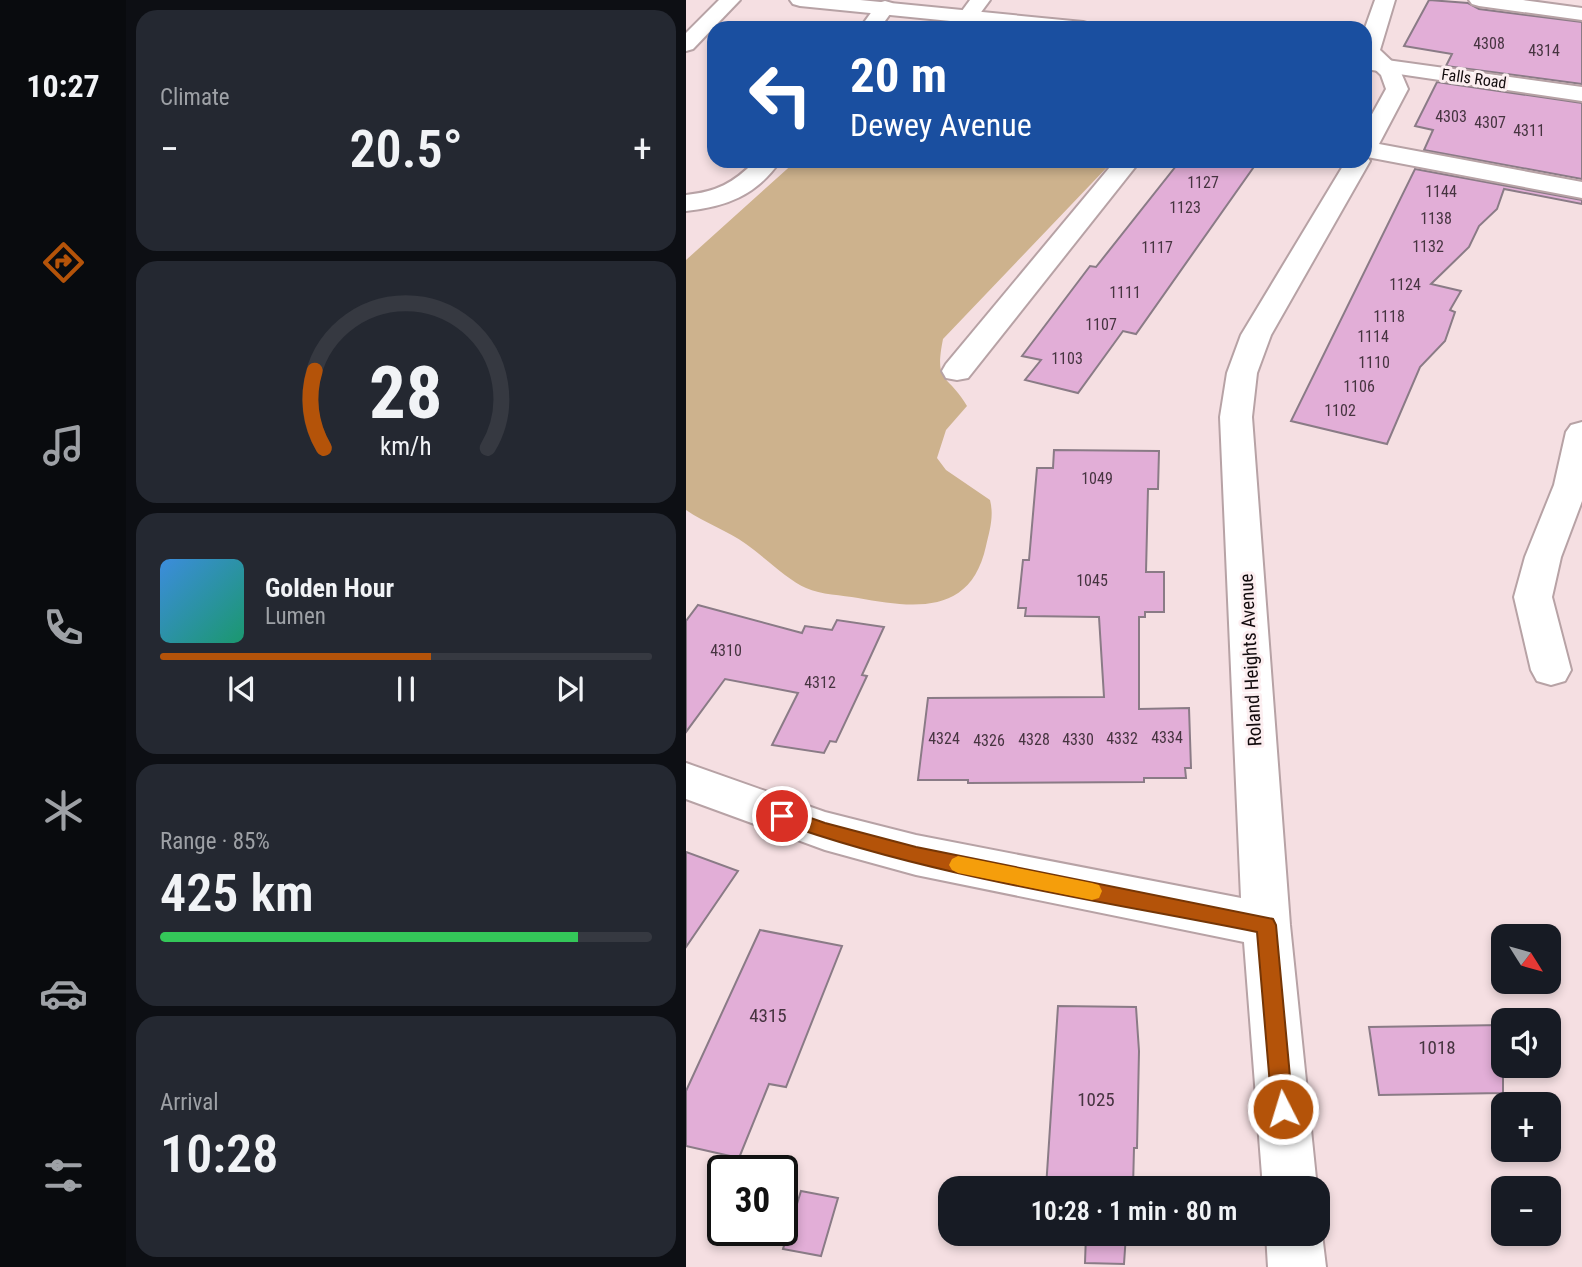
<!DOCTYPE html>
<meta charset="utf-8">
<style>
:root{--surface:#171b24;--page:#242831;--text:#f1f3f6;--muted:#9ea1a6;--line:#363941;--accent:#b45309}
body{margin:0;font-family:"Roboto Condensed",sans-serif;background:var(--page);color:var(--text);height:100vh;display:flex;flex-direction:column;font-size:26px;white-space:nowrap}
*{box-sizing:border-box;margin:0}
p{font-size:23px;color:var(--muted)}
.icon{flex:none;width:38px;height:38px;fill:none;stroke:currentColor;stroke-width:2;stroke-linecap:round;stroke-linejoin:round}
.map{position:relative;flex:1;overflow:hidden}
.details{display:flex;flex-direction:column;gap:10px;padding:10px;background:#0d0f14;width:560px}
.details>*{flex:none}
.banner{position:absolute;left:21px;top:21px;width:665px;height:147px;border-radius:21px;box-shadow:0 4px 10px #0003;background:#1a4fa0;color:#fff;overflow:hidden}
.needle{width:46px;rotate:127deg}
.tools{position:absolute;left:805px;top:924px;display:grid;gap:14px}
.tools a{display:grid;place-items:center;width:70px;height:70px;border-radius:14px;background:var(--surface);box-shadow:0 4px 10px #0003;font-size:35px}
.speed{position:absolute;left:21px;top:1155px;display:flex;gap:14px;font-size:35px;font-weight:700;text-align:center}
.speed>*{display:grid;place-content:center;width:91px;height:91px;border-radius:50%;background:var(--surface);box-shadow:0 4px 10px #0003;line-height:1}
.speed .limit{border:4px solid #111;border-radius:10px;background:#fff;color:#111}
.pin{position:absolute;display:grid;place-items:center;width:60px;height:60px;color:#fff;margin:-30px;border:4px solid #fff;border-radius:50%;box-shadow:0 2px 7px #0007}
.me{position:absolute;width:77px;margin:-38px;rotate:355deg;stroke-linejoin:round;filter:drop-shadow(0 0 5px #0008)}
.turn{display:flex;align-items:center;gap:24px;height:147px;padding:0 28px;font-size:32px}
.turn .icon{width:91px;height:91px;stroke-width:2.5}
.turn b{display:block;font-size:49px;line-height:60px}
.big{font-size:52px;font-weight:600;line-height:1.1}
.details .widget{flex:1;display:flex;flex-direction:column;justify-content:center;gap:10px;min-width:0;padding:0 24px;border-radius:21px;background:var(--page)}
.details .dial{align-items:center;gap:0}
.dial svg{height:182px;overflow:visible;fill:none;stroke:var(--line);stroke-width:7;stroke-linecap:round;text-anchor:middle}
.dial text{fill:var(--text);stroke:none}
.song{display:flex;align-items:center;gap:21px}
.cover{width:84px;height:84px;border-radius:10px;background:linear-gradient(135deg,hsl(210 70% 55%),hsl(160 70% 35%))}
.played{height:7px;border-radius:4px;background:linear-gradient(90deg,var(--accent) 55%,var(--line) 55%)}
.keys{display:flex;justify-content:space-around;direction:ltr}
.heat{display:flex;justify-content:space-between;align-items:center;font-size:38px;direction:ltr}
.charge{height:10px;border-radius:5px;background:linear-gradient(90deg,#34c759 85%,var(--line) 0)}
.trip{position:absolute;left:252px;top:1176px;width:392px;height:70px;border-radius:21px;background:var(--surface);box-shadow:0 4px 10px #0003;font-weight:600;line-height:70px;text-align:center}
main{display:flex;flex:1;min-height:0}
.tab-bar{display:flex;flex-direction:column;width:126px;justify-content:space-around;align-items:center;background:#090b0e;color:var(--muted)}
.tab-bar .icon{width:49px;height:49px}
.tab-bar .active{color:var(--accent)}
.tab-bar b{font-size:32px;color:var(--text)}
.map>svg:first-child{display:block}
.green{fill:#cdb28d}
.building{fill:#e2aed7;stroke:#8a7b86;stroke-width:2}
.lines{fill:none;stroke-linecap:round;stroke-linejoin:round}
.minor-casing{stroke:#b7a2a5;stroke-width:4}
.major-casing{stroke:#b7a2a5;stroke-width:4}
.minor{fill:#fff;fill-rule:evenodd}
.major{fill:#fff;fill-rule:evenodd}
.route{fill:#b45309;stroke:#753606;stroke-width:2}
.slow{fill:#f59e0b}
.labels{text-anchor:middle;stroke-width:6;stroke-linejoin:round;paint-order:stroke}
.number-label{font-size:16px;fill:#463440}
.far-street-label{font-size:16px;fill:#120b0d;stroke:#fceef0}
.street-label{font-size:19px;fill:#120b0d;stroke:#fceef0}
.near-number-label{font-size:19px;fill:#463440}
</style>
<main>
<nav class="tab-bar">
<b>10:27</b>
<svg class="icon active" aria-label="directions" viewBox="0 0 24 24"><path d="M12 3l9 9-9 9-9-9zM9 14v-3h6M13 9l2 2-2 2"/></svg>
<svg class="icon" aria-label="music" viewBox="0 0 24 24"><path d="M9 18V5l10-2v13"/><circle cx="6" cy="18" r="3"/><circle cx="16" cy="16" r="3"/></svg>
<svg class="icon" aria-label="phone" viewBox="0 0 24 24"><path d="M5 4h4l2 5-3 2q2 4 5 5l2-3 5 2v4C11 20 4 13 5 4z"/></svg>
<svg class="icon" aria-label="climate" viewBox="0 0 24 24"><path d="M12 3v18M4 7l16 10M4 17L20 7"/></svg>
<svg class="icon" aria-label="car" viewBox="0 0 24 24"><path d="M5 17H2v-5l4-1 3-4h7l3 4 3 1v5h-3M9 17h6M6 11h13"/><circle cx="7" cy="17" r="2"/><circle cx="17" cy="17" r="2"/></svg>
<svg class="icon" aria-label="filters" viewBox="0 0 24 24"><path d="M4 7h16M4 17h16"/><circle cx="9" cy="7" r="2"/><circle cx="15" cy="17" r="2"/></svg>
</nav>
<section class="details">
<div class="widget"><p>Climate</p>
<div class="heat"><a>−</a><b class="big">20.5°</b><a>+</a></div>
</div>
<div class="widget dial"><svg viewBox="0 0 100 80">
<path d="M14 69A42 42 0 1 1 86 69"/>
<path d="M14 69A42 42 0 0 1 10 35" stroke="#b45309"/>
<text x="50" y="56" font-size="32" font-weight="700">28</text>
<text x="50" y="72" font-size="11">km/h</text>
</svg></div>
<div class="widget">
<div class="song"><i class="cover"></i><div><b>Golden Hour</b><p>Lumen</p></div></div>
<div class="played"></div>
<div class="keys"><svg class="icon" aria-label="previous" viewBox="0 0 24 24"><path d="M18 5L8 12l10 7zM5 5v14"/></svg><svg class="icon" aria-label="pause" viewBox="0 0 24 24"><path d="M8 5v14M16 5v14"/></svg><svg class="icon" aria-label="next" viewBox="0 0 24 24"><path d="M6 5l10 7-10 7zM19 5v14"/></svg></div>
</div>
<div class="widget"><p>Range · 85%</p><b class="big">425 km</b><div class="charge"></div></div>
<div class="widget"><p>Arrival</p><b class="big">10:28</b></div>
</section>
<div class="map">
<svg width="896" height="1267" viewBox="0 0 896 1267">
<rect width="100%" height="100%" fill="#f5dfe2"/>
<path class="green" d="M110,161H427L257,339C248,385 261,372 281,406L260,430L251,458L260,470L304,500C308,516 304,529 300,546C285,616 227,608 172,598C156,595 135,595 120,588C103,581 76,555 60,544C42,531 19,523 0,510V260Z"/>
<g class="building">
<polygon points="743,0 782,3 793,9 896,22 896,84 760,66 766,54 718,46"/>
<polygon points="751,82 896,103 896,179 738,150 747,130 729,126"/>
<polygon points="494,161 572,161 450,334 437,331 392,393 339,380 355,360 336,356 404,266 410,267"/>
<polygon points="729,169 896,200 896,204 818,189 811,209 793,226 783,247 745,284 775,291 764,310 769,312 759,341 734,367 701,444 605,421"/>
<polygon points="368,450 473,451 472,489 462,489 460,572 478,572 478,612 459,612 459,617 453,617 453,709 503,708 505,768 499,768 500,778 458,778 458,782 282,783 282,780 232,780 242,698 418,697 413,617 339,616 340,608 332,608 337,560 343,560 351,468 367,468"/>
<polygon points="12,605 116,633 119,626 146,630 151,620 198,627 176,675 181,676 150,742 144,741 138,753 86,745 112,693 39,679 0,732 0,621"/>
<polygon points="0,852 52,871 0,947"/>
<polygon points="74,930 156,946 100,1087 83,1084 53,1158 0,1146 0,1091"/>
<polygon points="372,1006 450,1007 453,1051 451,1148 448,1148 447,1188 360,1188"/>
<polygon points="817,1025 817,1093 693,1095 683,1027"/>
<polygon points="115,1191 152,1198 135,1256 97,1249"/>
<polygon points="400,1234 440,1234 438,1264 399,1263"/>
</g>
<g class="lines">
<g class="minor-casing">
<g id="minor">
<polygon points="33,0 54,0 7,49 0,51 0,33"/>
<polygon points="284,0 304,0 290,19 276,19 273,15"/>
<polygon points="689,0 709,0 694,50 713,68 722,89 693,144 896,182 896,198 681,157 684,161 585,335 571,373 566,417 604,925 631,1188 577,1188 558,942 230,875 139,850 0,799 0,763 139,812 230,835 555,898 534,417 541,373 555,335 660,161 679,161 679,127 700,89 695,75 679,60 679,28"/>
<polygon points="783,0 837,0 896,8 896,20 793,6 786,4"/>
<polygon points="199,1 206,3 209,7 194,28 174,28 192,3"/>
<path d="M69,161H94C71,195 40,207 0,211V195C30,192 48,183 69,161Z"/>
<polygon points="429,161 454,161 282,378 271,380 260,378 256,371 260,364"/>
<polygon points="896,422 896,501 875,557 866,597 885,670 879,681 865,685 851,681 845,670 828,597 839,557 868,485 880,432 885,425"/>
<polygon points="632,1223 636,1234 640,1267 582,1267 580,1234 632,1234"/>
</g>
</g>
<g class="major-casing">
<g id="major">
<polygon points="104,0 174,0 397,22 404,24 407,28 335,28 114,6 107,4"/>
<polygon points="679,57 896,87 896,101 679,69"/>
</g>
</g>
<use href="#minor" class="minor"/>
<use href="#major" class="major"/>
</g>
<path class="route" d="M96,808L139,823L230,847L587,919L590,925L607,1109L604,1117L597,1120L589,1117L586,1109L571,932C412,900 242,876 90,821L87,816L90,810Z"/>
<polygon class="slow" points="272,856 406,883 413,885 416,891 413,898 406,900 272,873 266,870 263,865 266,859"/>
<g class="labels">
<g class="number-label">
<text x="803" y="49">4308</text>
<text x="858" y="56">4314</text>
<text x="765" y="122">4303</text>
<text x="804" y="128">4307</text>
<text x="843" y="136">4311</text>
<text x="517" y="188">1127</text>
<text x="755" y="197">1144</text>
<text x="499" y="213">1123</text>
<text x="750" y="224">1138</text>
<text x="742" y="252">1132</text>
<text x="471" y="253">1117</text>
<text x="719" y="290">1124</text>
<text x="439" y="298">1111</text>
<text x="703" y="322">1118</text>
<text x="415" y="330">1107</text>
<text x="687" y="342">1114</text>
<text x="381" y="364">1103</text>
<text x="688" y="368">1110</text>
<text x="673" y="392">1106</text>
<text x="654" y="416">1102</text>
<text x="411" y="484">1049</text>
<text x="406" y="586">1045</text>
<text x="40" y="656">4310</text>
<text x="134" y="688">4312</text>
<text x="481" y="743">4334</text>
<text x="258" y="744">4324</text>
<text x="436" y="744">4332</text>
<text x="348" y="745">4328</text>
<text x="392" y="745">4330</text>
<text x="303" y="746">4326</text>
</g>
<g class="far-street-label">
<text transform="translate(788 78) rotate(8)" y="6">Falls Road</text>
</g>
<g class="street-label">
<text transform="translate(564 660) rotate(-93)" y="7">Roland Heights Avenue</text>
</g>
<g class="near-number-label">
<text x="82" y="1022">4315</text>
<text x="751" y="1054">1018</text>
<text x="410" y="1106">1025</text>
</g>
</g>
</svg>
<div class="tools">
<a><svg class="needle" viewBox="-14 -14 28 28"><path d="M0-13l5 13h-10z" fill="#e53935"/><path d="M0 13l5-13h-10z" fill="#9ea1a6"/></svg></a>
<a><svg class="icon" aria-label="sound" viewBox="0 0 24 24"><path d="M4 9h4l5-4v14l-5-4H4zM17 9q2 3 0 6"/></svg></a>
<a>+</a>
<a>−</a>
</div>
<div class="speed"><div class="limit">30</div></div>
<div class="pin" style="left:96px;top:816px;background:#d93025"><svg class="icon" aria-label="arrive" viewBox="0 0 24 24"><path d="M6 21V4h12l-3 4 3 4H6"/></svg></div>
<svg class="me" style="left:597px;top:1109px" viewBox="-20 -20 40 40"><circle r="17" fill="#b45309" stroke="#fff" stroke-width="3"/><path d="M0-11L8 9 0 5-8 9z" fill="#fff"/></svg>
<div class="trip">10:28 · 1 min · 80 m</div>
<div class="banner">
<div class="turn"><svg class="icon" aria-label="left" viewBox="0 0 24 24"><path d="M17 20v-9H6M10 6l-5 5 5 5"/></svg><div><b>20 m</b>Dewey Avenue</div></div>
</div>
</div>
</main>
